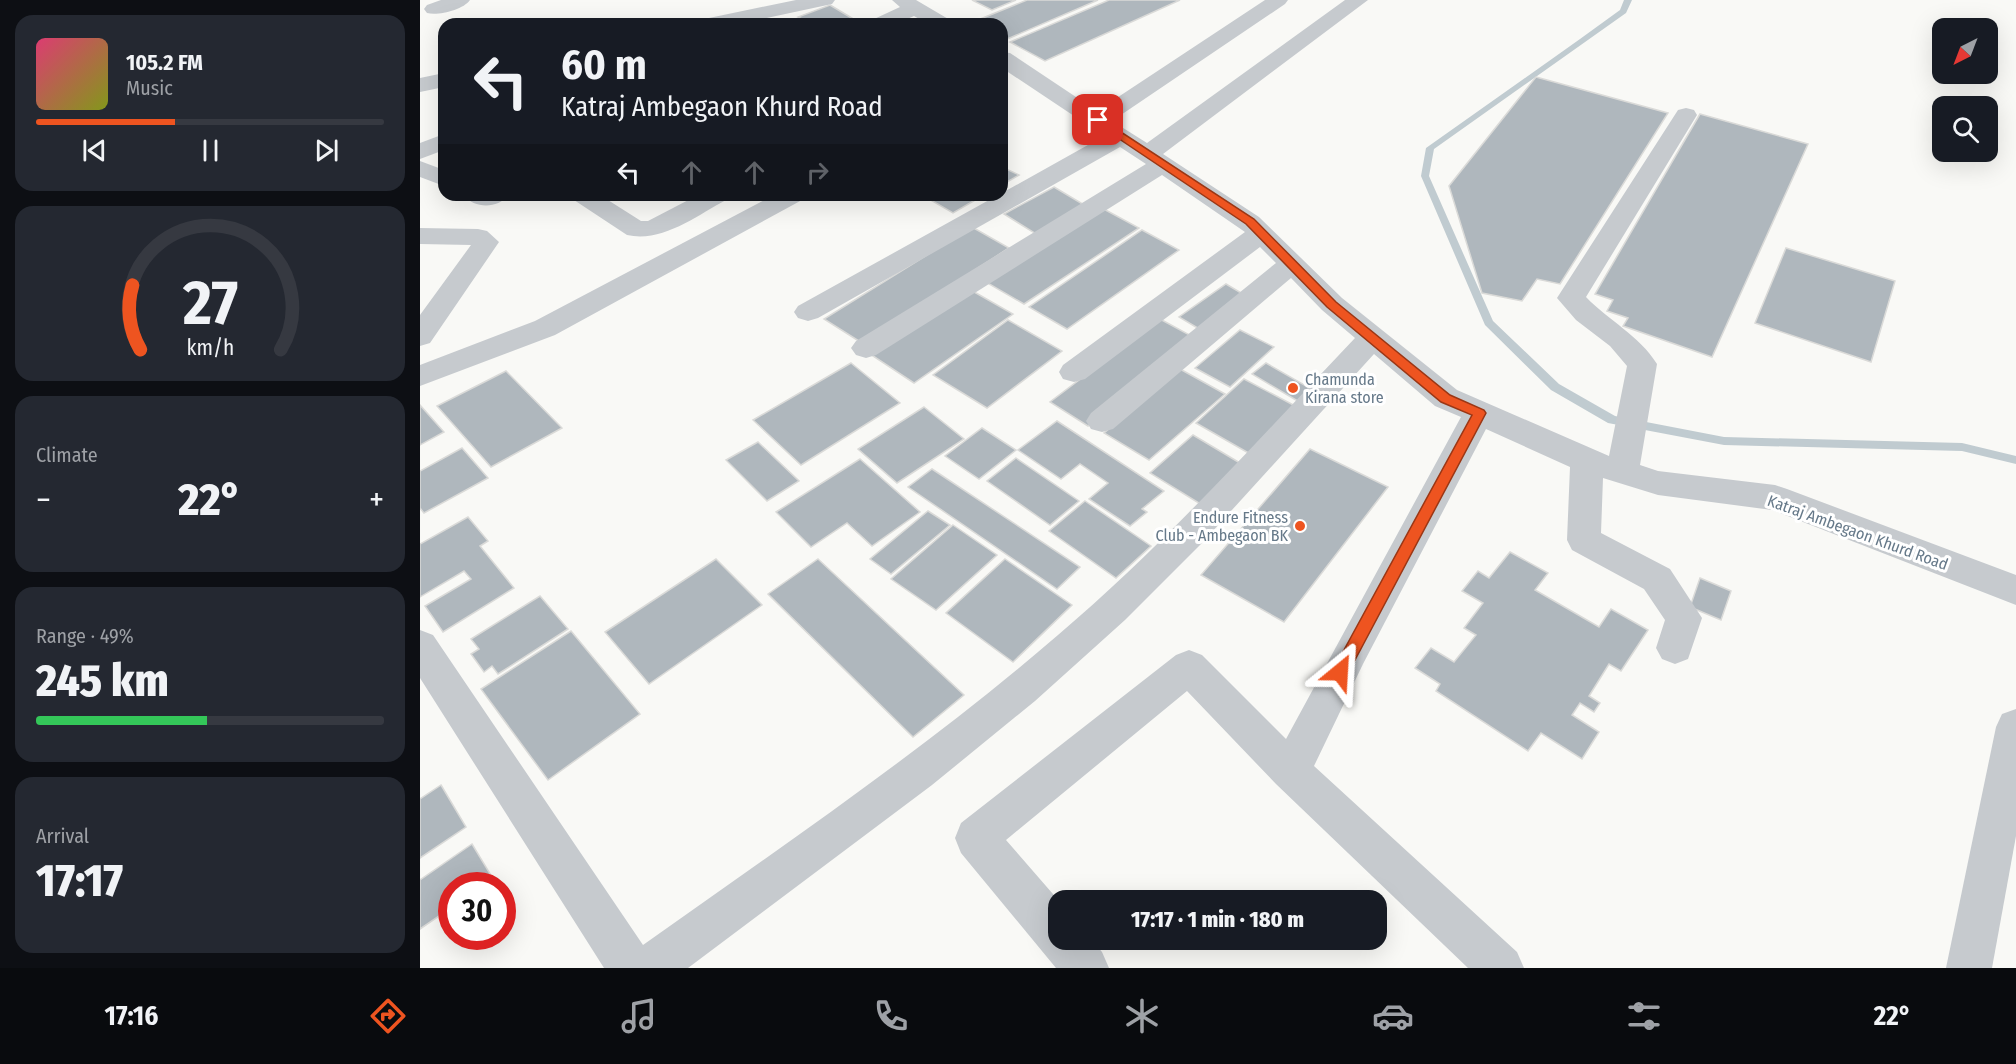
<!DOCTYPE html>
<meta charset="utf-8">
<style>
:root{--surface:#171b24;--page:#242831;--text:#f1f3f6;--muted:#9ea1a6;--line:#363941;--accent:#ee5420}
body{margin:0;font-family:"Fira Sans Condensed",sans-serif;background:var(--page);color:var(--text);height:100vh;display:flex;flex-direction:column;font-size:22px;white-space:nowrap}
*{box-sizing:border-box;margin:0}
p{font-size:20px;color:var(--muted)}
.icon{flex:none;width:33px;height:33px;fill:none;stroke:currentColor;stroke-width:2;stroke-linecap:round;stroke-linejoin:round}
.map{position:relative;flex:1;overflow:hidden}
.sheet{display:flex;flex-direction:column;gap:15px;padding:15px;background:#0d0f14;width:420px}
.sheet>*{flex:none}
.hud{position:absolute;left:18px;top:18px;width:570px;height:183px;border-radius:18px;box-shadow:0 6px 24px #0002;background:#171b24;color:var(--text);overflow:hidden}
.needle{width:39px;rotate:222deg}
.tools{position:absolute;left:1512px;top:18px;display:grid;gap:12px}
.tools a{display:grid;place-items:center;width:66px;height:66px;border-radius:12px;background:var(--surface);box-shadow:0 6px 24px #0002;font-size:30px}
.speed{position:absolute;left:18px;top:872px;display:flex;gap:12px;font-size:30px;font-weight:700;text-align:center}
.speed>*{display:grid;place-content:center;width:78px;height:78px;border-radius:50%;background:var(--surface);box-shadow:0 6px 24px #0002;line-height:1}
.speed .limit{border:9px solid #d22;background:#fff;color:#111}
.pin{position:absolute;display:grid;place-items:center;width:51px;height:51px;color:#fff;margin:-26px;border-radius:12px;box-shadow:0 3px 9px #0006}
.me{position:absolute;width:66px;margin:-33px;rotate:27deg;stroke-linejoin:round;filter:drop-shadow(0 0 4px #0008)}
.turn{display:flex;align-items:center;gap:21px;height:126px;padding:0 24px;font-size:27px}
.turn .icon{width:78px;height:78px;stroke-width:2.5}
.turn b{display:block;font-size:42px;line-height:51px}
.lanes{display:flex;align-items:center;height:57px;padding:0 24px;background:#0003;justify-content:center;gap:30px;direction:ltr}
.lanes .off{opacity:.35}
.big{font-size:45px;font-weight:800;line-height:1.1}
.sheet .card{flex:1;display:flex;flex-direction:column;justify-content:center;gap:9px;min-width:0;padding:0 21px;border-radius:18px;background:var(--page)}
.sheet .dial{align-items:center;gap:0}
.dial svg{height:156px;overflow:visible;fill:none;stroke:var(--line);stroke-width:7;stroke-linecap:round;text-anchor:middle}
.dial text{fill:var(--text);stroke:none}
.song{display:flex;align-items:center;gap:18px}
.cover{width:72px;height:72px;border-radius:9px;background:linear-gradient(135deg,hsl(340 70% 55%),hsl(70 70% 35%))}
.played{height:6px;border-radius:3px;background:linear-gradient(90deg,var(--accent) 40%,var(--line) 40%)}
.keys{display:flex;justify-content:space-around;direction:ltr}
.heat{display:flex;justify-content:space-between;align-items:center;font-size:33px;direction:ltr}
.charge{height:9px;border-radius:4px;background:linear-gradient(90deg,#34c759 49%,var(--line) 0)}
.trip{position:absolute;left:628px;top:890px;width:339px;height:60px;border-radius:18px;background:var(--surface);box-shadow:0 6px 24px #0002;font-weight:800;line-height:60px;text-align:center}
.tab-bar{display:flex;height:96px;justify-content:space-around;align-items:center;background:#090b0e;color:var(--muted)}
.tab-bar .icon{width:42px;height:42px}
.tab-bar .current{color:var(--accent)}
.tab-bar b{font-size:27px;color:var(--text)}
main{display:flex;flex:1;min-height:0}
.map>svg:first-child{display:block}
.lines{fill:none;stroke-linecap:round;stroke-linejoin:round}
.stream{fill:#c0cbd0;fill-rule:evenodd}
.building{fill:#afb7bd;stroke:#dadad8;stroke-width:1.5}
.minor{fill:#c6cace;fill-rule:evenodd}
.route{fill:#ee5420;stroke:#9b3715;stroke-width:1.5}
.poi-dot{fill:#ee5420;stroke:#fff;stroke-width:2}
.labels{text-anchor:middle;stroke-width:6;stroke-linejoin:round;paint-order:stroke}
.poi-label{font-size:16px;fill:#667989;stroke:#fff;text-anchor:start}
.street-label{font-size:16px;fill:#667989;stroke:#fff}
</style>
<main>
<section class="sheet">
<div class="card">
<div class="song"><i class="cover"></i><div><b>105.2 FM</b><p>Music</p></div></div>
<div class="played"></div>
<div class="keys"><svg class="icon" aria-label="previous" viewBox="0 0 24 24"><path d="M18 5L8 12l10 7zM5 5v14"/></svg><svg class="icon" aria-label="pause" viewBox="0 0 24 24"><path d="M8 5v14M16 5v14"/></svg><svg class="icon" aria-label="next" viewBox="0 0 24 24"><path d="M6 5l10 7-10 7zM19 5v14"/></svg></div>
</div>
<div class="card dial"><svg viewBox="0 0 100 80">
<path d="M14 69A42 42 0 1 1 86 69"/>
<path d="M14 69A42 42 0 0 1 10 36" stroke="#ee5420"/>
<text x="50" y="56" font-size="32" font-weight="700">27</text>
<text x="50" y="72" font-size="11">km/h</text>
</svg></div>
<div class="card"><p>Climate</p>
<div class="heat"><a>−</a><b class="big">22°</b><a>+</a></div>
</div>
<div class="card"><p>Range · 49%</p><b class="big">245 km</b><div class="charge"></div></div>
<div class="card"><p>Arrival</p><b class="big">17:17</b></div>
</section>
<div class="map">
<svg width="1596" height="968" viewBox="0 0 1596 968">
<rect width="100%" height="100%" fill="#f9f9f6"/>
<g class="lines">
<polygon class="stream" points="1204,0 1212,0 1206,13 1014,149 1009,176 1073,321 1139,384 1195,416 1304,437 1542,443 1596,456 1596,464 1542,451 1304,445 1188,423 1131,390 1065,325 1001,176 1006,148 1160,39 1200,10"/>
</g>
<g class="building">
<polygon points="552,0 596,0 572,10"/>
<polygon points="607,0 678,0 585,40 582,38 582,24 553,22"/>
<polygon points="689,0 760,0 625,61 590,42"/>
<polygon points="410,5 435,20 426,24 391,24 378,17"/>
<polygon points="1116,77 1248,113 1140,284 1117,279 1102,301 1062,293 1029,186"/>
<polygon points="1280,114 1388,144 1292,357 1203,326 1208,318 1187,311 1193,300 1175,294"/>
<polygon points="582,167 599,175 582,185"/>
<polygon points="634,187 666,206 616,234 584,214"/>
<polygon points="502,195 564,195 533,213"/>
<polygon points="680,207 719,228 604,304 564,281"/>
<polygon points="552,227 589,248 442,343 404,319"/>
<polygon points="722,230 759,250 647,329 609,307"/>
<polygon points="1366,248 1475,281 1451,362 1335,323"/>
<polygon points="806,284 828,297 781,330 759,317"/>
<polygon points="549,289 593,314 494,383 450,354"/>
<polygon points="740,319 777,339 668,426 630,402"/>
<polygon points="588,320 642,351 567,408 513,375"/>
<polygon points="820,330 854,347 810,387 775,368"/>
<polygon points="431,363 480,403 381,465 333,420"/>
<polygon points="846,363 895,391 881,403 832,374"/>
<polygon points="760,369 805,394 729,460 684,433"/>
<polygon points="86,371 142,428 71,467 17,406"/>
<polygon points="824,379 879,408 832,455 776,423"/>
<polygon points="0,405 24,432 0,445"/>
<polygon points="504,407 544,439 477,483 438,449"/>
<polygon points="637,421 744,491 722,509 727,512 710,526 669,499 688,483 660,464 641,479 598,450"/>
<polygon points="562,428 596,450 559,479 525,456"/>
<polygon points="773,435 825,466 782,505 730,473"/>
<polygon points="338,442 379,481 347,501 306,460"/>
<polygon points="42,448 68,478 4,513 0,508 0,471"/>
<polygon points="890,449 968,487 864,622 781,575"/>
<polygon points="596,458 659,501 630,525 567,481"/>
<polygon points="440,459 500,512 452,546 427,523 391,547 356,512"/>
<polygon points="512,469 660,567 637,589 488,487"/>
<polygon points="665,501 731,546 696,578 629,531"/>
<polygon points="508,511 530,525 471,574 450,559"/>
<polygon points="48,517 68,541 60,546 94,588 23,632 5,606 51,579 44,571 0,597 0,544"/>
<polygon points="533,525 577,555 516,610 471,579"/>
<polygon points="1090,552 1128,573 1115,590 1179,627 1191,609 1228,630 1201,671 1189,664 1169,696 1180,703 1174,712 1160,703 1152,715 1179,732 1162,759 1121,733 1108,751 1016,691 1020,684 995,668 1011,648 1034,662 1056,635 1044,628 1063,603 1042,591 1058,571 1069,578"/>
<polygon points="296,559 342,605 229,684 185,632"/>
<polygon points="398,559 544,695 493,737 348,594"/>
<polygon points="585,559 652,605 593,662 526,613"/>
<polygon points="1280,578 1311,591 1301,620 1270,607"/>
<polygon points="120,596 148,629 78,674 72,666 64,672 51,654 59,649 51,639"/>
<polygon points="151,631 220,714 128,780 61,689"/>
<polygon points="21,785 46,827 0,858 0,799"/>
<polygon points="52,844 72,877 62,885 32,885 32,907 0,929 0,880"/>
</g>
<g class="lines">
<g class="minor">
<path d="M21,0H50C43,10 18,16 7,13L4,9L7,5Z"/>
<polygon points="376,0 415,0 412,4 318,24 279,24 282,20 289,18"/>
<polygon points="472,0 496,0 530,20 533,24 508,24 494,16 476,24 449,24 452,20 480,7"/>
<path d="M845,0H868L865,4L692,121L727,143L925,0H948L743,154L839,217L922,298L1037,390L1189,456L1207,366L1190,346L1156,320L1137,298L1258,110L1266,108L1274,110L1277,115L1166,297C1189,321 1219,335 1237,364L1220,465L1238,471L1355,485L1367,489L1596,575V605L1352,510L1238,495L1183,478L1181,533L1250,569L1282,618L1268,659L1255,664L1242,659L1236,648L1245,620L1224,589L1152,550L1147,540L1150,467L1066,429L943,664L894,766L1097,952L1104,968H1048L856,784L767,691L586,840L639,901V939H671L682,952L689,968H636L541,853L535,838L541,823L756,655L769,650L782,655L866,739L1041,417L1015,406L954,354L781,544L705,620L615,701L512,785L268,968H184L0,678V630L13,635L223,945C364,845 507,748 638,635C745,544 839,439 935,338L902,310L871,278L693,429L682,432L671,429L666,421L671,413L856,263L840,247L665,379L654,382L643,379L639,372L643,365L825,232L742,175L456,355L446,358L436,355L431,348L436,341L726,164L700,147L398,318L388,321L378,318L374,312L378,306L578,195H582V193L684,136L582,68V52L590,53L677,111Z"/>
<polygon points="24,73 24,87 0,92 0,78"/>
<polygon points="24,134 24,150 0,159 0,143"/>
<polygon points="0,161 24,170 24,186 0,177"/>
<path d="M44,195H88C78,209 54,209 44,195Z"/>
<path d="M150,195H180L221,221H228L278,195H310L306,200C276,216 242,243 207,235L154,200Z"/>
<polygon points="354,195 386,195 382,200 135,335 0,386 0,365 115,321"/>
<polygon points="0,228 58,229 67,231 79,242 10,343 0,346 0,315 51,245 0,244"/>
<polygon points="1596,709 1596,836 1572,968 1526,968 1576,727 1582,714"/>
</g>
</g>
<polygon class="route" points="678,117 834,219 916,302 1030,395 1064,410 1066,413 926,677 920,679 915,677 912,672 1052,415 1021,402 907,307 826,224 674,122 673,120"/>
<g class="poi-dot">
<circle cx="873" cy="388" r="6"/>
<circle cx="880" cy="526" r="6"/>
</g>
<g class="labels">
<g class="poi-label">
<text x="885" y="385">Chamunda<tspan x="885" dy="18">Kirana store</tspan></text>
<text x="868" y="523" text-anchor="end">Endure Fitness<tspan x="868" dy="18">Club - Ambegaon BK</tspan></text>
</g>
<g class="street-label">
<text transform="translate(1438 532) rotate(20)" y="6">Katraj Ambegaon Khurd Road</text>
</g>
</g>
</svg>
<div class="tools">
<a><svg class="needle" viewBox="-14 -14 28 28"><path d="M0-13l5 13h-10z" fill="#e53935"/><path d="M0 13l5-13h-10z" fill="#9ea1a6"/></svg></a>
<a><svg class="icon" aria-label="search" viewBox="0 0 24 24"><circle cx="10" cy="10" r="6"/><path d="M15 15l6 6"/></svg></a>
</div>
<div class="speed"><div class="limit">30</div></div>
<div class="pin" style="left:678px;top:120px;background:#d93025"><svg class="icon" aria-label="arrive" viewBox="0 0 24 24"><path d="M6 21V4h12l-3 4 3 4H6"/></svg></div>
<svg class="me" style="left:920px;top:672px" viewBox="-20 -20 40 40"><path d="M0-17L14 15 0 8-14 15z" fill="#ee5420" stroke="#fff" stroke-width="4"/></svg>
<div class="trip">17:17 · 1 min · 180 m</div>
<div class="hud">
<div class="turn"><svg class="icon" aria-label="left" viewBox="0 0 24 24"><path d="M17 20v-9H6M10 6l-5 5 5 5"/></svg><div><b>60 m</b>Katraj Ambegaon Khurd Road</div></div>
<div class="lanes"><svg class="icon" aria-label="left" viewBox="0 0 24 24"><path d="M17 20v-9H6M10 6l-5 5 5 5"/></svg><svg class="icon off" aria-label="ahead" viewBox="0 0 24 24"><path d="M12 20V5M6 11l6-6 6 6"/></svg><svg class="icon off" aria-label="ahead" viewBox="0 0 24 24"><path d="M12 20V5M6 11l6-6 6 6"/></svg><svg class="icon off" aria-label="right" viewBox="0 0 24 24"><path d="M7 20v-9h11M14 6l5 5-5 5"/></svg></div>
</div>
</div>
</main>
<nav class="tab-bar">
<b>17:16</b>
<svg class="icon current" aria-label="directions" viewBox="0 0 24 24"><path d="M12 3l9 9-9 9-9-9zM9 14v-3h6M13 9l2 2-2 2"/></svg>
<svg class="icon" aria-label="music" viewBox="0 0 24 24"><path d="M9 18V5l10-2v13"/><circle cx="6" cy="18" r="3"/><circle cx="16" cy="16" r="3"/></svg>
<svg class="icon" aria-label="phone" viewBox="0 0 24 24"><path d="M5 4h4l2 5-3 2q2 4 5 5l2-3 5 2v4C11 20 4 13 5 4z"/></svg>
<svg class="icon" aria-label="climate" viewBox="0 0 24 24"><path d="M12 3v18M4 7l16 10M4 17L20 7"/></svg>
<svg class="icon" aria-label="car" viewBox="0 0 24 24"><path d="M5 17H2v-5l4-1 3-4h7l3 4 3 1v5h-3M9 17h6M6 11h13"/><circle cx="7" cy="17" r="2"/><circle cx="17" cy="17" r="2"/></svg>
<svg class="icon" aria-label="filters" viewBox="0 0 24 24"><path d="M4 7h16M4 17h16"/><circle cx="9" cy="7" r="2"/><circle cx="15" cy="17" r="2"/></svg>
<b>22°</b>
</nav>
